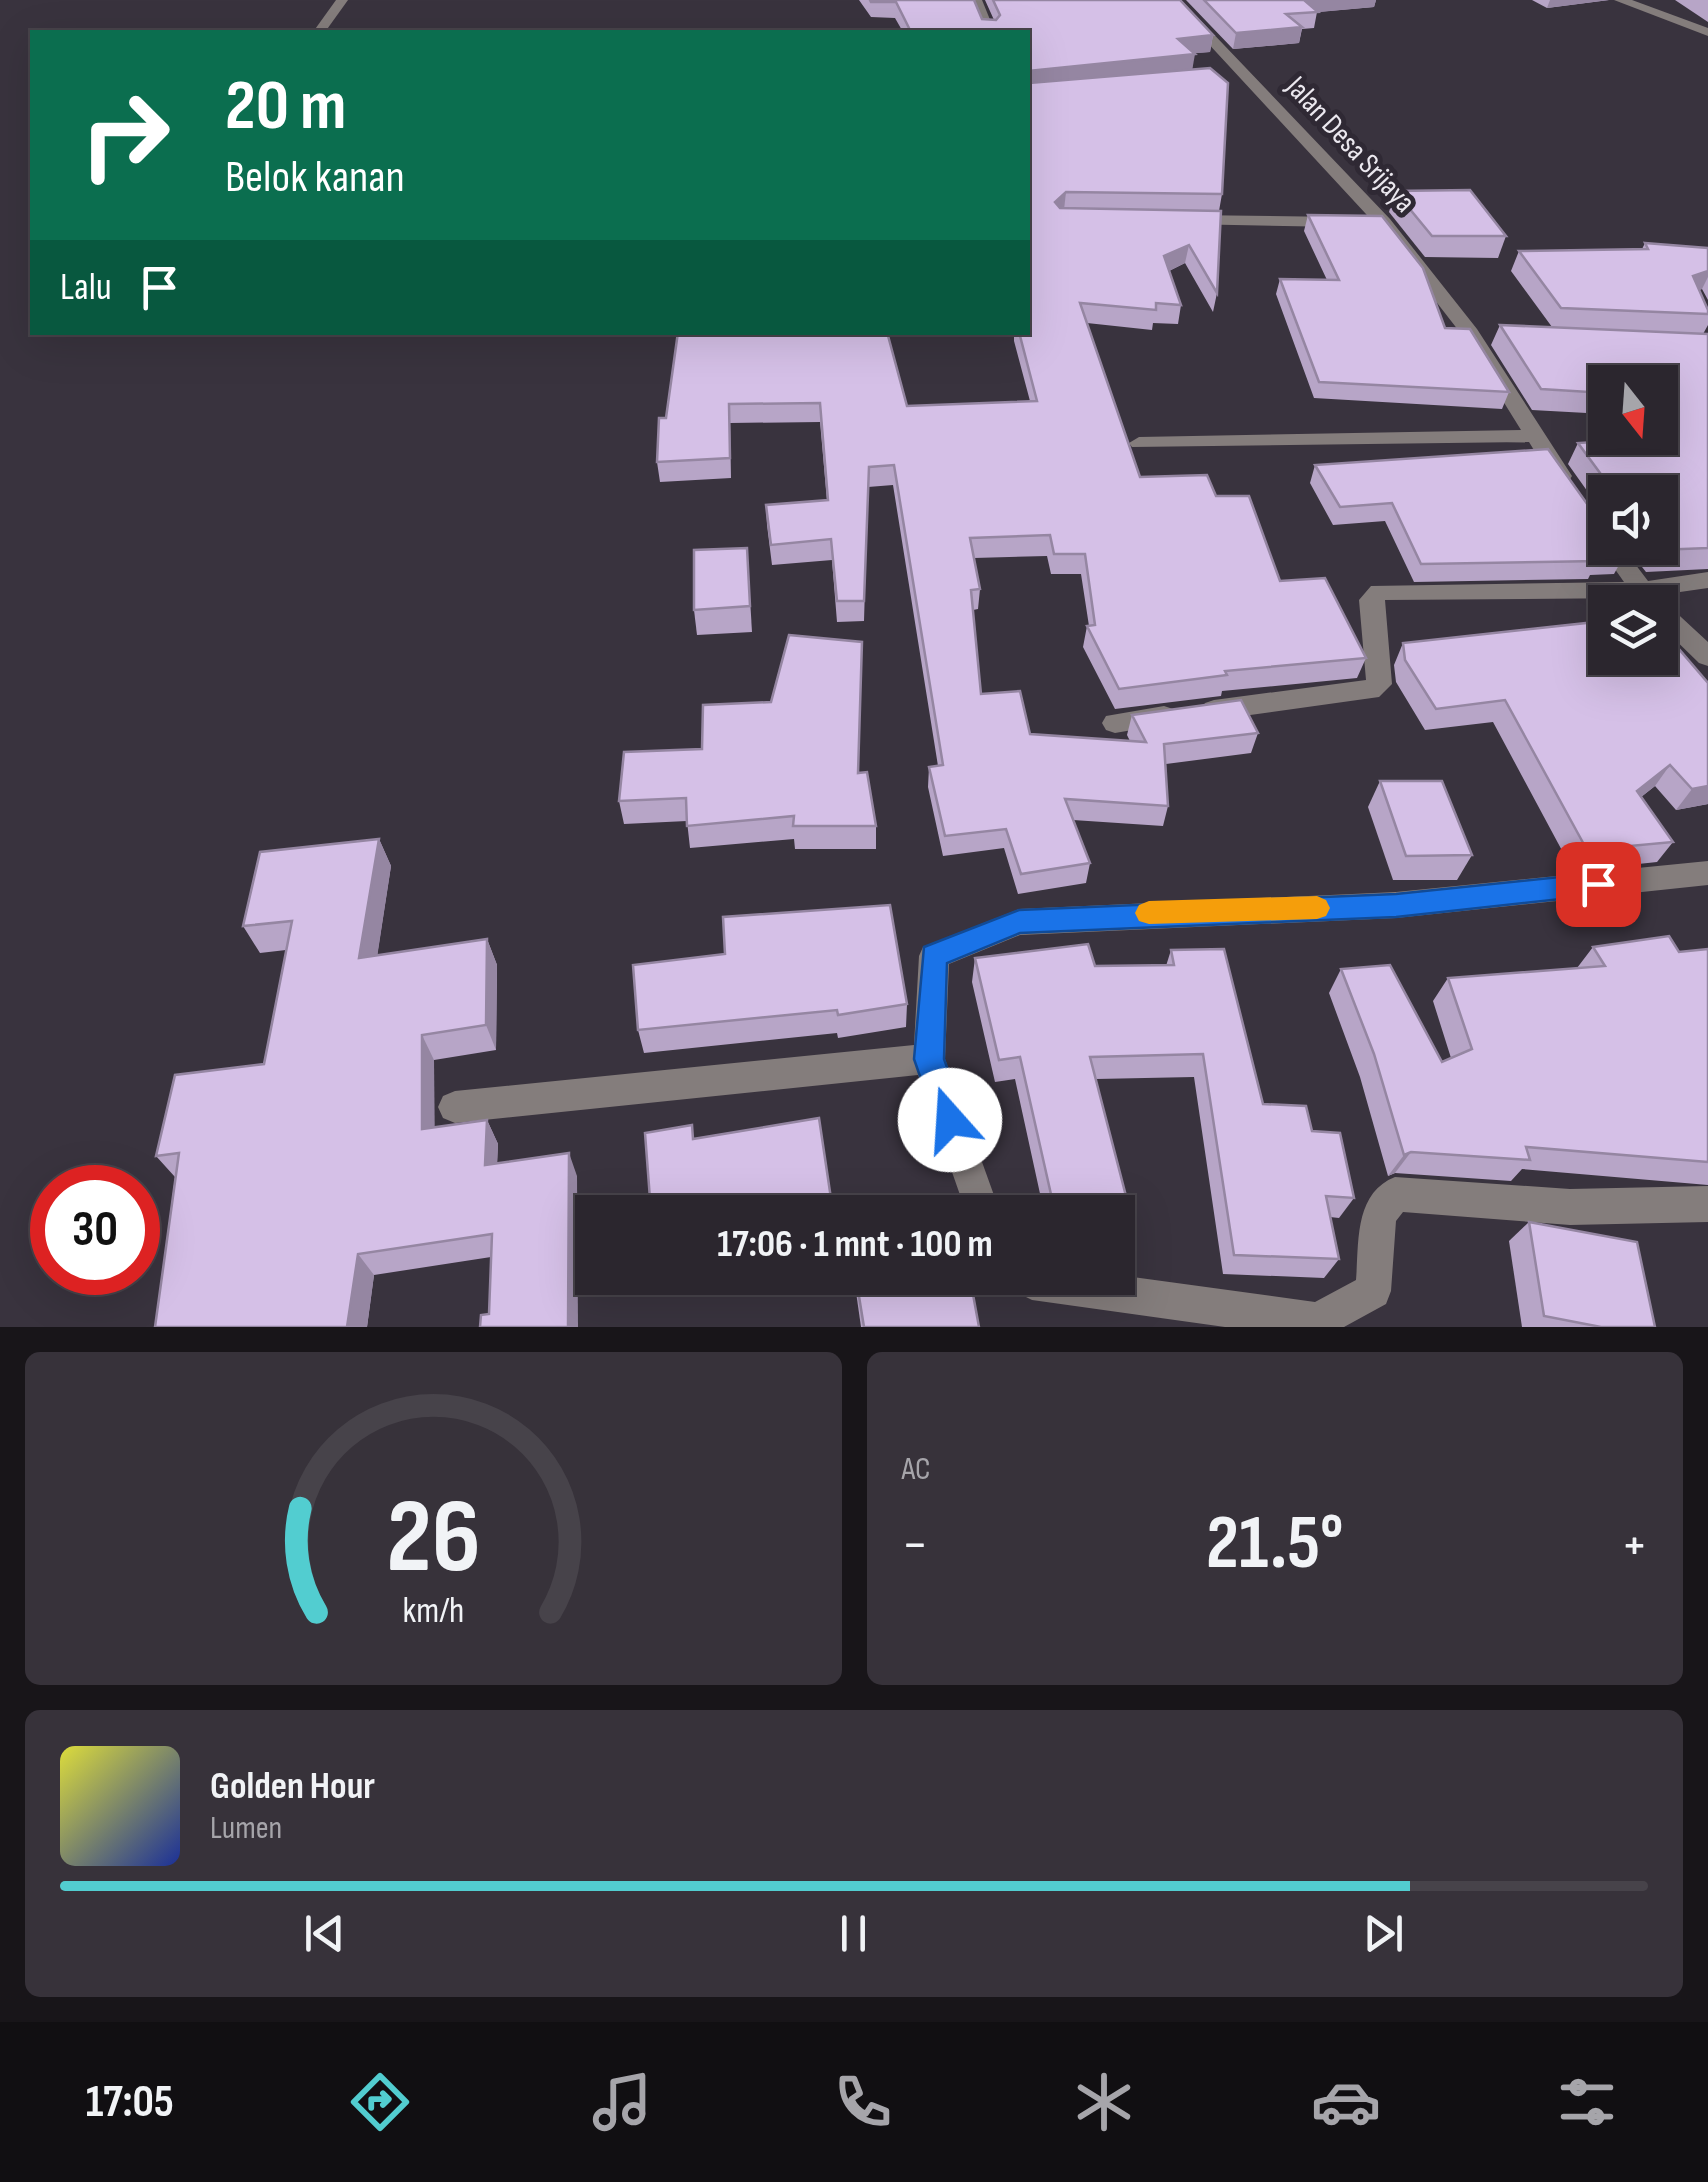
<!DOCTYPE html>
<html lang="id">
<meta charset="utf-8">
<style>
:root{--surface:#2b262e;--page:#37323a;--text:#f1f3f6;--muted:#a6a5aa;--line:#47434a;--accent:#52cdd0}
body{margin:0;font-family:"Sofia Sans Condensed",sans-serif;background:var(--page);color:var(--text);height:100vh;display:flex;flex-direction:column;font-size:38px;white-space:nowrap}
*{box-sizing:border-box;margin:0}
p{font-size:32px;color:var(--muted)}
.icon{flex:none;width:55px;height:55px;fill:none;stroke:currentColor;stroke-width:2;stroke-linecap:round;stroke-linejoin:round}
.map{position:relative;height:1327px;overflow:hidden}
.sheet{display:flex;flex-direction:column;gap:25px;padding:25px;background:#181519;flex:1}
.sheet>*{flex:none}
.top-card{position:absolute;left:30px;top:30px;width:1000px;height:305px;border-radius:0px;box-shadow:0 10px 40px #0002,0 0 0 2px var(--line);background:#0b6e4f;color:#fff;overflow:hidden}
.needle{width:65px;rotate:163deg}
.buttons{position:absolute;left:1588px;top:365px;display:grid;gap:20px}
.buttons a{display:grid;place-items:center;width:90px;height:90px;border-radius:0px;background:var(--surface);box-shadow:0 10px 40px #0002,0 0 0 2px var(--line);font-size:50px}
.speed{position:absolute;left:30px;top:1165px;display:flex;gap:20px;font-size:50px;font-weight:700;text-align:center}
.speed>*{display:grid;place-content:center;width:130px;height:130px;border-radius:50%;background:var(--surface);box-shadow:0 10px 40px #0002,0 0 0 2px var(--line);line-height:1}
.speed .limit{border:15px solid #d22;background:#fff;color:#111}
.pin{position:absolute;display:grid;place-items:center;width:85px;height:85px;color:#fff;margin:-42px;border-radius:20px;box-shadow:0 5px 15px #0006}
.me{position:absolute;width:110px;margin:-55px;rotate:341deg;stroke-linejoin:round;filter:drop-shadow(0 0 8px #0008)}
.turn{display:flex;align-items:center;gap:35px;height:210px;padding:0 30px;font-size:45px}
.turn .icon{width:130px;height:130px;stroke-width:2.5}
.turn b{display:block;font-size:70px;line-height:85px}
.then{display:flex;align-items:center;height:95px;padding:0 30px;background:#0003;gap:20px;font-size:38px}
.big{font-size:75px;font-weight:700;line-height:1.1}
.sheet .tile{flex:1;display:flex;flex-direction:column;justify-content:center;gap:15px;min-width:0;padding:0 35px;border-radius:15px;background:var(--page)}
.sheet .dial{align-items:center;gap:0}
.dial svg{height:260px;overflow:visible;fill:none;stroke:var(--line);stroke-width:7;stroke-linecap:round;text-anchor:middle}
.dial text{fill:var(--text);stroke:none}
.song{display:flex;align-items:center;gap:30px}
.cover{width:120px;height:120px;border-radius:15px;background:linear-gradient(135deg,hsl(60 70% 55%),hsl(230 70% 35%))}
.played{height:10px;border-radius:5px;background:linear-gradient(90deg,var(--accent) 85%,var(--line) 85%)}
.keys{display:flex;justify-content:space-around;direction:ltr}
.heat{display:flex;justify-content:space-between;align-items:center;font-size:55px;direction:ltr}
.sheet .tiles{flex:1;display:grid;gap:25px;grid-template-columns:1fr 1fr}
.tile:last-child{grid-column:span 2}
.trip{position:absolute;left:575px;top:1195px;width:560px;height:100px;border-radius:0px;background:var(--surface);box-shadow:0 10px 40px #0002,0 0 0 2px var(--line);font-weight:700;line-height:100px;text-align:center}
.tab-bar{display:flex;height:160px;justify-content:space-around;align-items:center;background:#110f12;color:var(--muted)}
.tab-bar .icon{width:70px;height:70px}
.tab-bar .active{color:var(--accent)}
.tab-bar b{font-size:45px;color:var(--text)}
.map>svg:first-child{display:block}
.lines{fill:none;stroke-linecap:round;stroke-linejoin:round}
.minor{fill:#847d7c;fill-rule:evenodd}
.wall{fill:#b7a5c7}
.shaded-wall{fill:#9586a2}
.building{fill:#d5c0e7;stroke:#9586a2;stroke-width:2.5}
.route{fill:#1a73e8;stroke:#114b97;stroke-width:2.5}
.slow{fill:#f59e0b}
.labels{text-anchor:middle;stroke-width:10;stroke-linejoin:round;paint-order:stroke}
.far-street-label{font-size:30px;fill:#ebe8ef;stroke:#2f2934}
</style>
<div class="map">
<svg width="1708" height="1327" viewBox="0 0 1708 1327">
<rect width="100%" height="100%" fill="#39333e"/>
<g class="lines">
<g class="minor">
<polygon points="336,0 348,0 325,32 313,32"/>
<polygon points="970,0 982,0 995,32 983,32"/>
<polygon points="1168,0 1181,0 1390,219 1477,329 1572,476 1569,481 1553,481 1529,442 1132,447 1129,443 1139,437 1521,430 1462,335 1378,227"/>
<polygon points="1614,0 1632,0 1708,28 1708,36"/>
<polygon points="1189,215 1339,217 1347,222 1339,227 1183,224 1181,220"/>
<polygon points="1605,542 1605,548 1623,548 1648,581 1708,572 1708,588 1659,595 1660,603 1668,605 1708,642 1708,666 1699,663 1660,625 1660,602 1639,602 1636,598 1385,600 1392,684 1379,697 1214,720 1205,717 1201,710 1205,703 1214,700 1366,680 1359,600 1371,586 1624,582 1600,548"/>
<polygon points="1164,706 1173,709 1177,716 1173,723 1115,733 1106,730 1102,723 1106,716"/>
<polygon points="1708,861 1708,885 1396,918 1020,935 949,964 945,1059 1000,1212 966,1212 918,1075 455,1123 443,1118 438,1107 443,1096 455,1091 914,1045 919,956 923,947 1019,909 1396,892"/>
<path d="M1395,1177L1570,1189L1708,1186V1222L1570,1225L1403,1212L1396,1221L1391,1291L1386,1304L1344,1327H1225L1032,1300L1014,1291L1009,1278L1118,1275L1315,1302L1356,1280C1359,1243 1354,1193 1395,1177Z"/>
</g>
</g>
<g class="wall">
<polygon points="859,0 974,0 982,19 994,20 985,0 1180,0 1213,35 1210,52 1194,53 1192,69 1222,194 1219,211 1217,293 1213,312 1185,263 1169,271 1181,305 1178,324 1153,323 1152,330 1087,323 1140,477 1216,496 1280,581 1366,658 1357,678 1222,691 1221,696 1115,709 1083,647 1087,626 1089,626 1081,574 1051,574 1047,556 974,558 980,589 978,609 973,610 981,694 1030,734 1130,741 1127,735 1132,715 1258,733 1251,753 1166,764 1168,806 1163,826 1073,820 1090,863 1086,883 1018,894 1004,848 943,856 928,787 929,767 938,766 893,485 868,487 864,621 837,622 832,560 772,565 767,525 766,505 827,500 820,422 730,423 731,478 660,482 657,462 666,418 678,332 907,406 1030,401 1014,341 1014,332 1028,332 1028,32 903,32 895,18 871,17"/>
<polygon points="1186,0 1376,0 1374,7 1317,12 1314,28 1302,29 1299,43 1233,49"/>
<polygon points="1532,0 1609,0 1547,8"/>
<polygon points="1675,0 1708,0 1708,22"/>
<polygon points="1395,191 1506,236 1498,258 1425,257 1389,212"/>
<polygon points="1308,215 1445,328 1509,392 1502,409 1314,398 1276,294 1280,279 1327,280 1304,231"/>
<polygon points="1645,243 1708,248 1708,300 1702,289 1699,290 1708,310 1708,325 1703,334 1708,334 1708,569 1646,572 1627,548 1660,548 1660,492 1605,492 1605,516 1568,464 1578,443 1660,438 1660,382 1605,382 1605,414 1532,410 1491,345 1500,325 1552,327 1511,271 1519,251 1642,249"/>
<polygon points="1315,465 1624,556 1614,574 1590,575 1588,579 1414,582 1385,521 1333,525 1310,483"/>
<polygon points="747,548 752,632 697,635 694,610"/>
<polygon points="1403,643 1708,683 1708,804 1676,810 1655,786 1641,797 1673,842 1657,862 1573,871 1493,722 1425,730 1396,682 1394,665"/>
<polygon points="858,773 876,826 876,849 795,849 794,839 690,848 687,821 624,824 619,801"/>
<polygon points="1380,781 1472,855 1457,880 1393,880 1368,807"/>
<polygon points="379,839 391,866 377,956 487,939 497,965 496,1050 434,1060 434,1128 487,1120 498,1144 497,1164 577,1176 489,1314 491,1257 374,1275 367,1327 155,1327 175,1177 156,1156 264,1064 286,950 260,953 243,926"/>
<polygon points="1593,947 1679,952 1708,949 1708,1185 1522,1169 1511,1181 1395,1173 1388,1176 1360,1077 1329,993 1341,969 1442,1062 1451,1058 1433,1001 1448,978 1577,968"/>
<polygon points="1171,950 1263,1104 1312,1131 1354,1198 1339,1218 1330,1217 1339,1259 1324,1278 1223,1274 1194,1077 1096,1079 1134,1227 1126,1247 1118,1248 1118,1212 1044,1212 1015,1079 995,1082 972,982 975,958 1095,966 1166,966"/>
<polygon points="725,954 907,1004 906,1027 838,1038 837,1033 644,1053 638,1030"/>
<polygon points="1529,1222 1655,1327 1522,1327 1509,1241"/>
<polygon points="682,1278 795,1278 687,1294"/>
<polygon points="854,1278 970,1278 979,1327 861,1327"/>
</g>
<g class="shaded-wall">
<polygon points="1301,0 1376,0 1374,7 1298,14"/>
<polygon points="1550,0 1609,0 1547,8"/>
<polygon points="1302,27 1299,43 1233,49 1236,33"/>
<polygon points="1213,35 1210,52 1175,55 1178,39"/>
<polygon points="1195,54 1192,71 1028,88 1028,71"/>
<polygon points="1066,192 1064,210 1053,221 1055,202"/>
<polygon points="1189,245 1185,263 1161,275 1164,256"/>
<polygon points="1708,271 1708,277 1702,289 1682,296 1693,276"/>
<polygon points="1670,765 1655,786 1622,812 1637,791"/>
<polygon points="1708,786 1708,804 1676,810 1692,789"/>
<polygon points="379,839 391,866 373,984 359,958"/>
<polygon points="487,939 497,965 496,1050 486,1025"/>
<polygon points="422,1035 434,1060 435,1153 422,1129"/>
<polygon points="487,1120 498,1144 496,1188 485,1165"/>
<polygon points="1411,1152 1395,1173 1388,1176 1404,1155"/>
<polygon points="569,1153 577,1176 578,1327 568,1327"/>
<polygon points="358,1254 374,1275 367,1327 347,1327"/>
</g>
<g class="building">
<polygon points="870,0 974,0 982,19 996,20 1000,15 993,0 1180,0 1213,35 1178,39 1195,54 1028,71 1028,32 911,32 896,2 871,2"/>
<polygon points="1204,0 1304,0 1318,12 1286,14 1302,27 1236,33"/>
<polygon points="1210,68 1228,83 1222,194 1066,192 1055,202 1060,208 1221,211 1217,293 1189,245 1164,256 1181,305 1156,303 1156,310 1080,303 1140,477 1207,475 1216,496 1249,496 1280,581 1325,578 1366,658 1225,671 1227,675 1119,689 1087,626 1095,625 1085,554 1054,554 1050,535 970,538 980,589 971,590 981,694 1020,691 1030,734 1146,742 1132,715 1241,700 1258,733 1164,744 1168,806 1065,799 1090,863 1021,874 1006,829 945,836 929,767 943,765 894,465 869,467 864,601 837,601 831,539 771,545 766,505 828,500 820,403 729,404 730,458 657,462 659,418 666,418 678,332 887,332 907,406 1037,401 1019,332 1028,332 1028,76 1030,83"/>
<polygon points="1470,190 1506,236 1432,236 1395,191"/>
<polygon points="1308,215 1382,216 1423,268 1445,328 1470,329 1509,392 1319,382 1280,279 1339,280"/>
<polygon points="1645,243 1708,248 1708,271 1693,276 1708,310 1708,314 1561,308 1519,251 1648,249"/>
<polygon points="1500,325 1708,334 1708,548 1658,550 1656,548 1660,548 1660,492 1614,492 1578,443 1660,438 1660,382 1605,382 1605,393 1541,389"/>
<polygon points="1548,449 1605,529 1605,548 1618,548 1624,556 1595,558 1598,561 1421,564 1392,503 1340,507 1315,465"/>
<polygon points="747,548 750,606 694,610 694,550"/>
<polygon points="1605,621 1605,658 1660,658 1660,627 1708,683 1708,786 1692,789 1670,765 1637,791 1673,842 1587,850 1505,700 1436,709 1405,660 1403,643"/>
<polygon points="789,635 862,642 858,773 867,772 876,826 793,826 794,816 687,826 686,798 619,801 624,752 702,749 703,705 771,702"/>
<polygon points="1380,781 1442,781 1472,855 1406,856"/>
<polygon points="379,839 359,958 487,939 486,1025 422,1035 422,1129 487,1120 485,1165 569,1153 568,1327 480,1327 481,1315 489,1314 492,1234 358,1254 347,1327 155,1327 179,1153 156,1156 175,1075 264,1064 292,921 243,926 260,852"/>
<polygon points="890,905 907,1004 838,1015 837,1010 638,1030 633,965 725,954 723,917"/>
<polygon points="1669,936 1679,952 1708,949 1708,1162 1526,1147 1530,1160 1411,1152 1404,1155 1374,1054 1341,969 1390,965 1442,1062 1472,1049 1448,978 1605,966 1593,947"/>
<polygon points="1088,944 1095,966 1174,965 1171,950 1224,949 1263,1104 1306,1106 1312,1131 1340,1133 1354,1198 1326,1196 1339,1259 1234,1255 1203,1054 1090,1057 1134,1227 1118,1229 1118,1212 1055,1212 1020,1057 999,1060 975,958"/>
<polygon points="819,1118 833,1212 651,1212 645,1133 692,1125 693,1139"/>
<polygon points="1529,1222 1637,1242 1655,1327 1601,1327 1544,1316"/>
<polygon points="856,1278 970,1278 979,1327 864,1327"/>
</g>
<polygon class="route" points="1598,873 1607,876 1611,884 1607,892 1598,895 1396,917 1020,933 947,963 944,1059 966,1120 961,1131 950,1135 939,1131 914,1059 924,947 1019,910 1396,894"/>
<polygon class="slow" points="1317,896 1326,900 1330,908 1326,916 1317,919 1149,924 1139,921 1135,913 1139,905 1149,901"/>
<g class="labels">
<g class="far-street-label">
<text transform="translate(1351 144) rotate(47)" y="10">Jalan Desa Srijaya</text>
</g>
</g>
</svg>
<div class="buttons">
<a><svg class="needle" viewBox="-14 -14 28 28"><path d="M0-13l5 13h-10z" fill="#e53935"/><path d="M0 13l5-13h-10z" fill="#a6a5aa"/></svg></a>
<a><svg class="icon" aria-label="sound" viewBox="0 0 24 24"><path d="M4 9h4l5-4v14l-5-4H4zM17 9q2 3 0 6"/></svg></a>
<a><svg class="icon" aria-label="layers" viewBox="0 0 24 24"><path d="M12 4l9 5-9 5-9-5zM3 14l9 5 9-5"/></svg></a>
</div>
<div class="speed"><div class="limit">30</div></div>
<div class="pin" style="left:1598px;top:884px;background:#d93025"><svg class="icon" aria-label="arrive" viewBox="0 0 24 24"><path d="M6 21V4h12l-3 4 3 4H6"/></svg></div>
<svg class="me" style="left:950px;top:1120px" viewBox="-20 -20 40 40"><circle r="19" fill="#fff"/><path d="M0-13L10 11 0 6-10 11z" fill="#1a73e8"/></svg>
<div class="trip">17:06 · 1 mnt · 100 m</div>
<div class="top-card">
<div class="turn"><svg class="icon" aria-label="right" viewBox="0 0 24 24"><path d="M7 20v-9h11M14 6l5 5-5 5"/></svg><div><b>20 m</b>Belok kanan</div></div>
<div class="then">Lalu<svg class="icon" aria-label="arrive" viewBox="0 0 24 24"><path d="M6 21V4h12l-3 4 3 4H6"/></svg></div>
</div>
</div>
<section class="sheet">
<div class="tiles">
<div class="tile dial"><svg viewBox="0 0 100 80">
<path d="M14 69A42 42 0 1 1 86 69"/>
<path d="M14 69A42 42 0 0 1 9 37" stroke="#52cdd0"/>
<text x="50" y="56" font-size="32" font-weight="700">26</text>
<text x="50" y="72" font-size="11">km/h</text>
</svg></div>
<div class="tile"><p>AC</p>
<div class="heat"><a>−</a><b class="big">21.5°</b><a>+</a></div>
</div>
<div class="tile">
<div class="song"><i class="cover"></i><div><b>Golden Hour</b><p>Lumen</p></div></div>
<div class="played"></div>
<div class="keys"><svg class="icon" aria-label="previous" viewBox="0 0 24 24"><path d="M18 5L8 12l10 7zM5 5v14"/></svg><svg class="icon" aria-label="pause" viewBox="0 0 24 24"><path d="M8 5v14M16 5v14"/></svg><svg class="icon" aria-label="next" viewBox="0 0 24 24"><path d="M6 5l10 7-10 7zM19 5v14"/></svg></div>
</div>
</div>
</section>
<nav class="tab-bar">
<b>17:05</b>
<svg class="icon active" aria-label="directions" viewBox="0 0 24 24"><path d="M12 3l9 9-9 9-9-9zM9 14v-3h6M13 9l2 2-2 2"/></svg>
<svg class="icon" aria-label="music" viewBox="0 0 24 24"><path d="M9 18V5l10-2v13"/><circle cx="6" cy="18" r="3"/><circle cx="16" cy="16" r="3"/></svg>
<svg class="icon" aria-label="phone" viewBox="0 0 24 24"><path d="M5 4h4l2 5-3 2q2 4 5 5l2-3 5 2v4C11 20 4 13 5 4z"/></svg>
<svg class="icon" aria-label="climate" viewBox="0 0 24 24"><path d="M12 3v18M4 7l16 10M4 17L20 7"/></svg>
<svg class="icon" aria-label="car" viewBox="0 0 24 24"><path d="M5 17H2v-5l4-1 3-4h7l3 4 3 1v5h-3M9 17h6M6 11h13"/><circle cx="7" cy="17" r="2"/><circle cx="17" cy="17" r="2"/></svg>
<svg class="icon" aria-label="filters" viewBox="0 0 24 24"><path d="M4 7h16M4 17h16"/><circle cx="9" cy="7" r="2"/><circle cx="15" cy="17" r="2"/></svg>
</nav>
